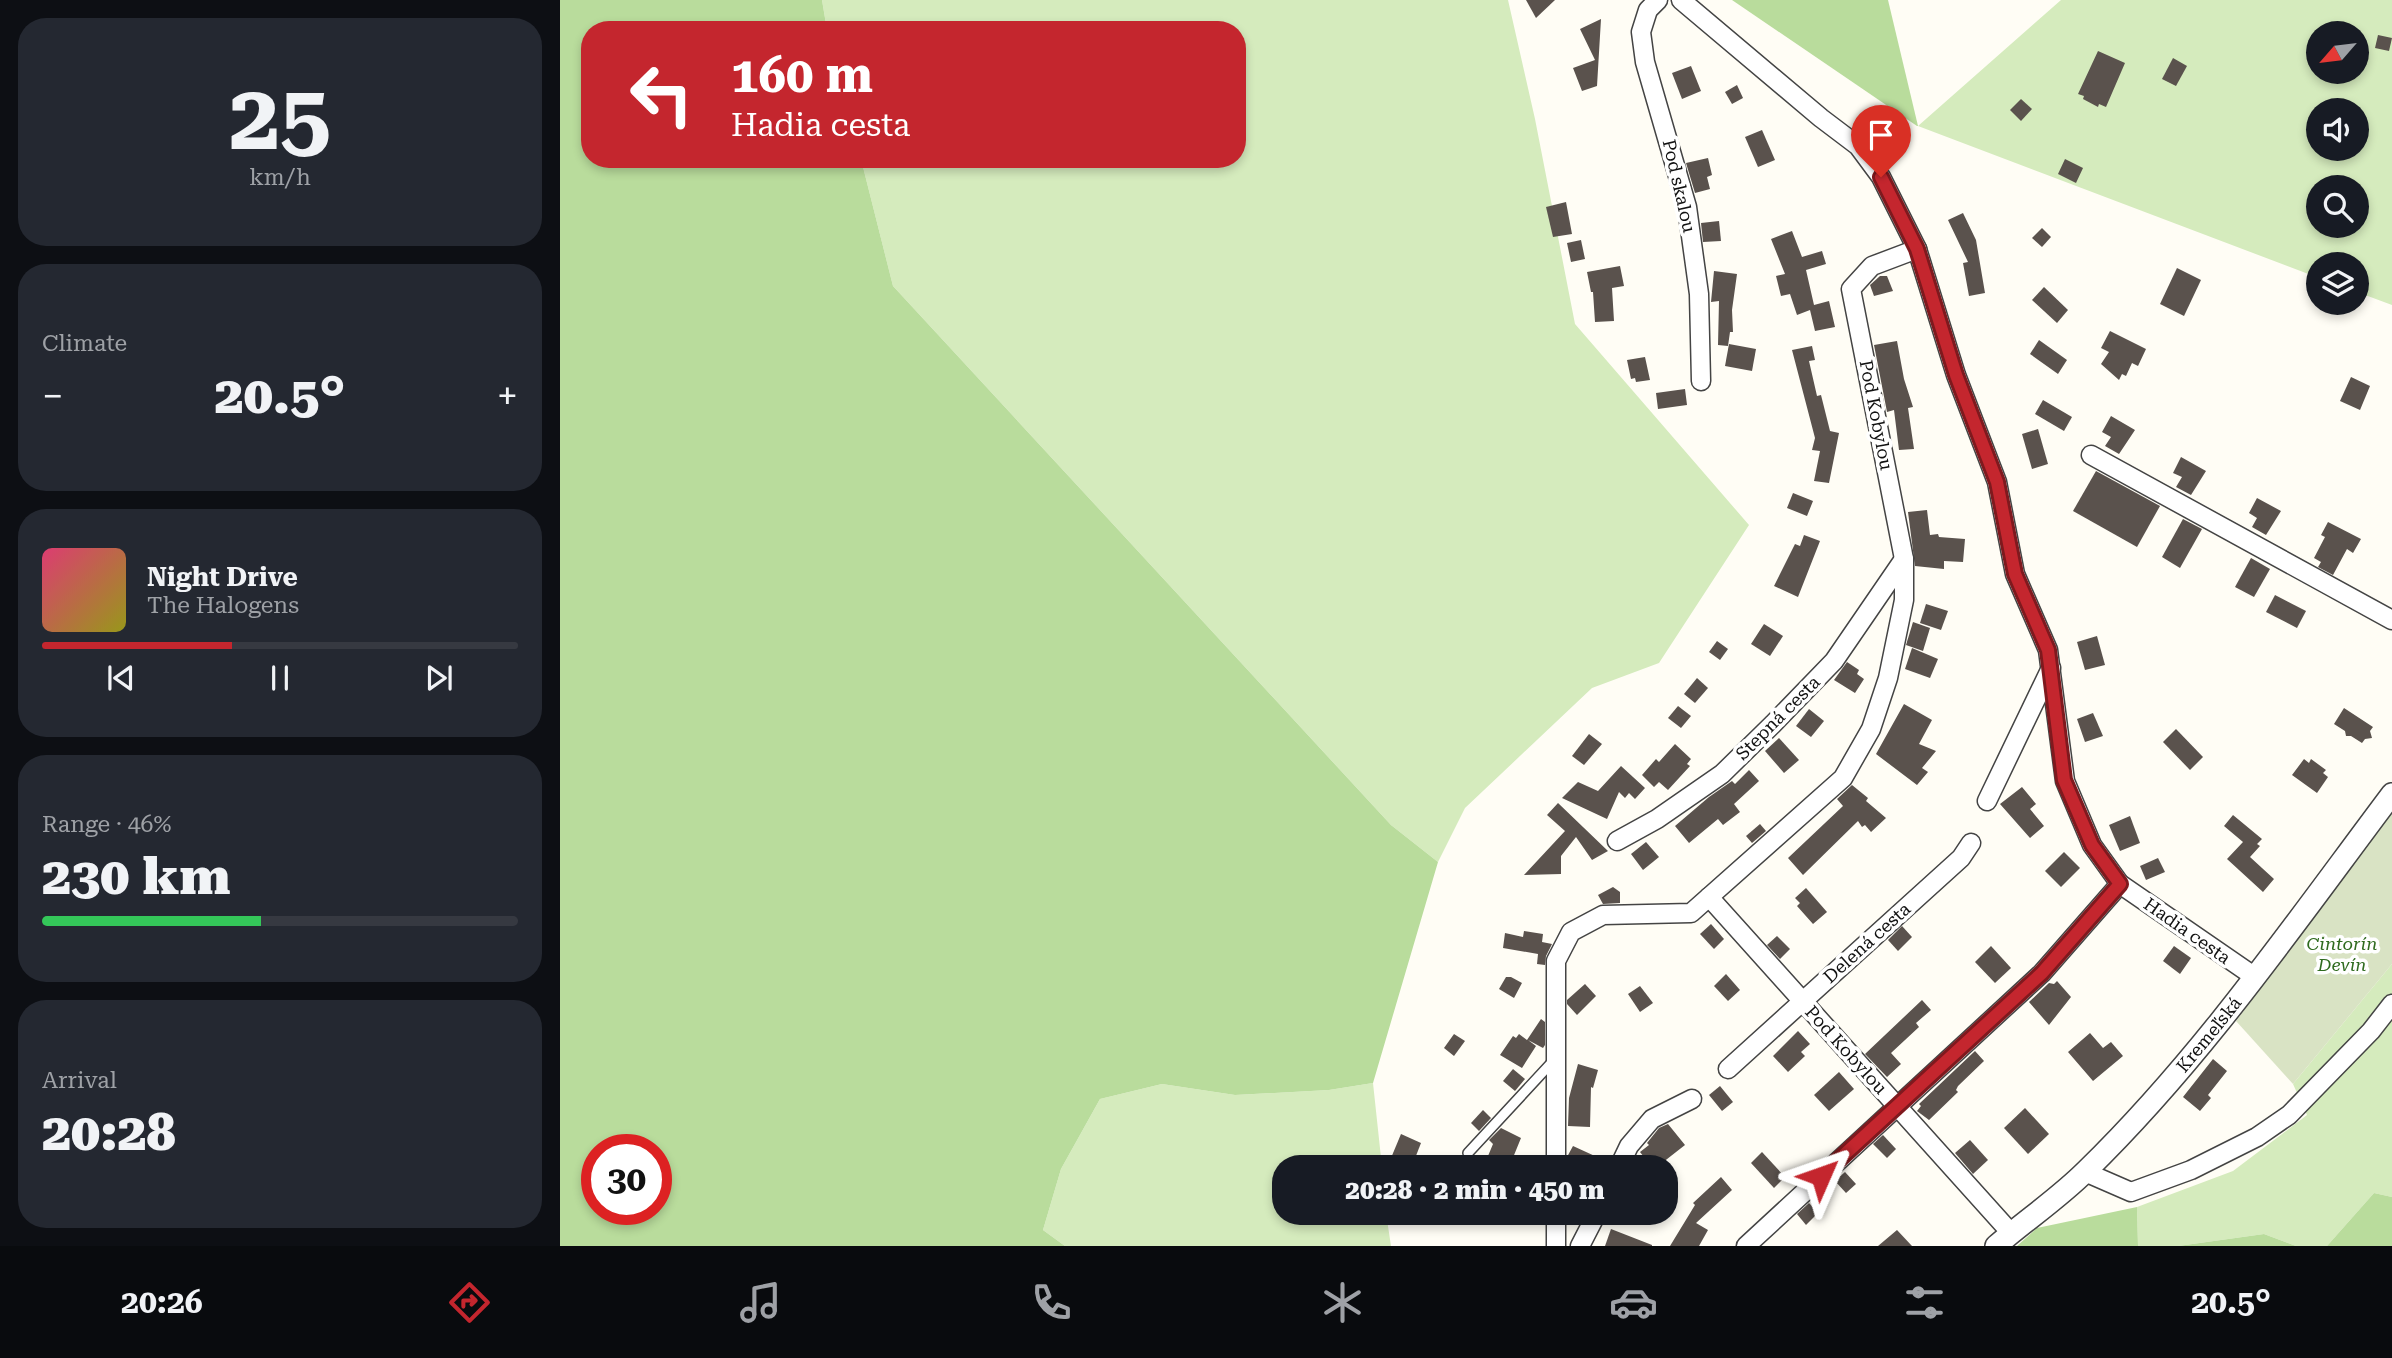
<!DOCTYPE html>
<meta charset="utf-8">
<style>
:root{--surface:#171b24;--page:#242831;--text:#f1f3f6;--muted:#9ea1a6;--line:#363941;--accent:#c4262e}
body{margin:0;font-family:"Roboto Serif",serif;background:var(--page);color:var(--text);height:100vh;display:flex;flex-direction:column;font-size:26px;white-space:nowrap}
*{box-sizing:border-box;margin:0}
p{font-size:23px;color:var(--muted)}
.icon{flex:none;width:38px;height:38px;fill:none;stroke:currentColor;stroke-width:2;stroke-linecap:round;stroke-linejoin:round}
.map{position:relative;flex:1;overflow:hidden}
.side{display:flex;flex-direction:column;gap:18px;padding:18px;background:#0d0f14;width:560px}
.side>*{flex:none}
.hud{position:absolute;left:21px;top:21px;width:665px;height:147px;border-radius:28px;box-shadow:0 4px 10px #0003;background:#c4262e;color:#fff;overflow:hidden}
.needle{width:46px;rotate:242deg}
.controls{position:absolute;left:1746px;top:21px;display:grid;gap:14px}
.controls a{display:grid;place-items:center;width:63px;height:63px;border-radius:50%;background:var(--surface);box-shadow:0 4px 10px #0003;font-size:35px}
.speed{position:absolute;left:21px;top:1134px;display:flex;gap:14px;font-size:35px;font-weight:700;text-align:center}
.speed>*{display:grid;place-content:center;width:91px;height:91px;border-radius:50%;background:var(--surface);box-shadow:0 4px 10px #0003;line-height:1}
.speed .limit{border:10px solid #d22;background:#fff;color:#111}
.pin{position:absolute;display:grid;place-items:center;width:60px;height:60px;color:#fff;margin:-72px -30px;border-radius:50% 50% 50% 0;rotate:-45deg;box-shadow:0 0 7px #0007}
.pin .icon{rotate:45deg}
.me{position:absolute;width:77px;margin:-38px;rotate:47deg;stroke-linejoin:round;filter:drop-shadow(0 0 5px #0008)}
.turn{display:flex;align-items:center;gap:24px;height:147px;padding:0 35px;font-size:32px}
.turn .icon{width:91px;height:91px;stroke-width:2.5}
.turn b{display:block;font-size:49px;line-height:60px}
.big{font-size:52px;font-weight:800;line-height:1.1}
.side .widget{flex:1;display:flex;flex-direction:column;justify-content:center;gap:10px;min-width:0;padding:0 24px;border-radius:28px;background:var(--page)}
.side .dial{align-items:center;gap:0}
.dial b{font-size:91px;line-height:1}
.song{display:flex;align-items:center;gap:21px}
.cover{width:84px;height:84px;border-radius:10px;background:linear-gradient(135deg,hsl(340 70% 55%),hsl(60 70% 35%))}
.played{height:7px;border-radius:4px;background:linear-gradient(90deg,var(--accent) 40%,var(--line) 40%)}
.keys{display:flex;justify-content:space-around;direction:ltr}
.heat{display:flex;justify-content:space-between;align-items:center;font-size:38px;direction:ltr}
.charge{height:10px;border-radius:5px;background:linear-gradient(90deg,#34c759 46%,var(--line) 0)}
.trip{position:absolute;left:712px;top:1155px;width:406px;height:70px;border-radius:28px;background:var(--surface);box-shadow:0 4px 10px #0003;font-weight:800;line-height:70px;text-align:center}
.dock{display:flex;height:112px;justify-content:space-around;align-items:center;background:#090b0e;color:var(--muted)}
.dock .icon{width:49px;height:49px}
.dock .current{color:var(--accent)}
.dock b{font-size:32px;color:var(--text)}
main{display:flex;flex:1;min-height:0}
.map>svg:first-child{display:block}
.green{fill:#d5ebbd;fill-rule:evenodd}
.forest{fill:#b9dc9c;fill-rule:evenodd}
.cemetery{fill:#d9e3c4}
.building{fill:#5a524d}
.lines{fill:none;stroke-linecap:round;stroke-linejoin:round}
.service-casing{stroke:#444;stroke-width:12}
.minor-casing{stroke:#444;stroke-width:21}
.tertiary-casing{stroke:#444;stroke-width:24}
.service{stroke:#fff;stroke-width:9}
.minor{stroke:#fff;stroke-width:18}
.tertiary{stroke:#fff;stroke-width:21}
.route-casing{stroke:#7f191e;stroke-width:18}
.route{stroke:#c4262e;stroke-width:12}
.labels{text-anchor:middle;stroke-width:7;stroke-linejoin:round;paint-order:stroke}
.street-label{font-size:18px;fill:#111;stroke:#fff}
.park-label{font-size:18px;font-style:italic;fill:#2f6b1f;stroke:#fff}
</style>
<main>
<section class="side">
<div class="widget dial"><b>25</b><p>km/h</p></div>
<div class="widget"><p>Climate</p>
<div class="heat"><a>−</a><b class="big">20.5°</b><a>+</a></div>
</div>
<div class="widget">
<div class="song"><i class="cover"></i><div><b>Night Drive</b><p>The Halogens</p></div></div>
<div class="played"></div>
<div class="keys"><svg class="icon" aria-label="previous" viewBox="0 0 24 24"><path d="M18 5L8 12l10 7zM5 5v14"/></svg><svg class="icon" aria-label="pause" viewBox="0 0 24 24"><path d="M8 5v14M16 5v14"/></svg><svg class="icon" aria-label="next" viewBox="0 0 24 24"><path d="M6 5l10 7-10 7zM19 5v14"/></svg></div>
</div>
<div class="widget"><p>Range · 46%</p><b class="big">230 km</b><div class="charge"></div></div>
<div class="widget"><p>Arrival</p><b class="big">20:28</b></div>
</section>
<div class="map">
<svg width="1832" height="1246" viewBox="0 0 1832 1246">
<rect width="100%" height="100%" fill="#fffdf5"/>
<g class="green">
<polygon points="262,0 948,0 975,119 1015,324 1189,525 1099,663 1032,688 905,808 878,862 831,825 333,286 301,159 677,159 677,30 267,30"/>
<path d="M1501,0H1832V305L1797,292V264H1759V278L1358,126ZM1759,33H1797V72H1759ZM1759,110H1797V149H1759ZM1759,187H1797V226H1759Z"/>
<polygon points="1832,964 1832,1197 1814,1193 1767,1246 1736,1246 1704,1234 1618,1246 1578,1246 1577,1207 1673,1171 1747,1115 1733,1084"/>
<polygon points="813,1083 822,1167 724,1167 724,1213 826,1213 831,1246 505,1246 483,1230 501,1169 540,1099 602,1084 675,1095 769,1090"/>
</g>
<g class="forest">
<path d="M0,0H262L267,30H30V159H301L333,286L831,825L878,862L813,1083L769,1090L675,1095L602,1084L540,1099L501,1169L483,1230L505,1246H0ZM37,1150H96V1209H37Z"/>
<polygon points="1172,0 1328,0 1358,126 1357,126"/>
<polygon points="1814,1193 1832,1197 1832,1246 1767,1246"/>
<polygon points="1577,1207 1578,1246 1457,1246 1477,1228"/>
<polygon points="1704,1234 1736,1246 1618,1246"/>
</g>
<polygon class="cemetery" points="1832,813 1832,964 1733,1084 1676,1021"/>
<g class="building">
<polygon points="966,0 995,0 976,18"/>
<polygon points="1041,19 1037,86 1022,91 1013,68 1035,60 1020,29"/>
<polygon points="1818,35 1832,38 1829,51 1815,48"/>
<polygon points="1538,51 1565,63 1546,107 1539,104 1538,107 1523,99 1524,96 1518,94"/>
<polygon points="1613,58 1627,66 1616,86 1602,79"/>
<polygon points="1131,66 1141,91 1122,99 1112,73"/>
<polygon points="1177,85 1183,98 1172,104 1165,92"/>
<polygon points="1461,99 1472,109 1461,121 1450,110"/>
<polygon points="1202,130 1215,160 1198,167 1185,137"/>
<polygon points="1148,158 1152,175 1147,177 1150,189 1135,193 1126,163"/>
<polygon points="1505,159 1523,168 1516,183 1498,174"/>
<polygon points="1006,202 1012,234 993,237 986,207"/>
<polygon points="1403,213 1416,240 1425,293 1409,296 1403,263 1408,262 1388,220"/>
<polygon points="1159,221 1161,241 1143,242 1141,223"/>
<polygon points="1482,228 1491,237 1482,247 1472,238"/>
<polygon points="1232,231 1242,257 1262,251 1266,264 1246,270 1254,305 1269,301 1275,327 1255,331 1250,310 1237,315 1230,294 1221,296 1216,276 1225,274 1211,239"/>
<polygon points="1021,240 1025,259 1011,262 1007,243"/>
<polygon points="1060,266 1064,286 1052,288 1054,321 1035,322 1033,292 1031,292 1027,272"/>
<polygon points="1617,268 1641,280 1624,316 1600,304"/>
<polygon points="1154,271 1177,274 1172,310 1173,332 1170,332 1168,346 1158,345 1159,301 1151,302"/>
<polygon points="1320,276 1327,276 1333,291 1314,296 1310,285"/>
<polygon points="1484,287 1508,310 1497,323 1472,300"/>
<polygon points="1550,331 1586,349 1578,366 1572,363 1566,376 1562,374 1559,380 1541,364 1549,352 1541,348"/>
<polygon points="1479,340 1507,360 1498,374 1470,354"/>
<polygon points="1337,341 1344,379 1353,407 1348,408 1354,449 1339,450 1334,410 1327,412 1314,345"/>
<polygon points="1169,344 1196,349 1192,371 1165,366"/>
<polygon points="1252,346 1255,360 1249,361 1257,396 1261,395 1270,431 1279,433 1269,483 1254,481 1260,451 1252,450 1255,438 1232,350"/>
<polygon points="1085,357 1090,380 1076,382 1075,378 1071,379 1067,360"/>
<polygon points="1791,377 1810,386 1800,410 1780,401"/>
<polygon points="1125,389 1127,405 1098,409 1096,393"/>
<polygon points="1483,400 1512,417 1504,431 1475,414"/>
<polygon points="1551,416 1575,430 1559,454 1545,446 1551,437 1542,432"/>
<polygon points="1478,429 1488,464 1472,469 1462,434"/>
<polygon points="1621,457 1646,471 1631,495 1616,487 1622,477 1613,473"/>
<polygon points="1536,471 1600,506 1577,547 1513,511"/>
<polygon points="1233,493 1253,501 1247,516 1227,508"/>
<polygon points="1697,498 1721,511 1706,535 1692,527 1697,518 1689,513"/>
<polygon points="1367,510 1370,535 1378,534 1379,537 1405,539 1403,562 1384,561 1384,569 1355,566 1348,512"/>
<polygon points="1623,519 1642,529 1620,568 1602,557"/>
<polygon points="1768,522 1801,539 1793,553 1787,549 1773,575 1758,567 1761,562 1754,558 1765,537 1761,535"/>
<polygon points="1244,535 1260,541 1238,597 1214,586 1235,544 1240,546"/>
<polygon points="1691,558 1710,569 1694,597 1675,587"/>
<polygon points="1715,595 1746,611 1737,628 1706,612"/>
<polygon points="1366,604 1388,611 1381,630 1360,623"/>
<polygon points="1353,622 1370,628 1363,651 1346,645"/>
<polygon points="1204,624 1223,636 1210,656 1191,644"/>
<polygon points="1537,636 1545,665 1525,670 1517,642"/>
<polygon points="1157,641 1168,649 1160,660 1149,652"/>
<polygon points="1352,648 1378,659 1370,678 1345,669"/>
<polygon points="1287,662 1299,670 1297,674 1304,679 1295,693 1274,680"/>
<polygon points="1137,678 1148,688 1135,703 1124,694"/>
<polygon points="1344,704 1372,720 1359,744 1376,751 1362,768 1368,772 1357,785 1316,754"/>
<polygon points="1118,706 1131,716 1121,728 1108,718"/>
<polygon points="1784,708 1813,727 1810,731 1812,738 1805,739 1802,743 1791,736 1786,736 1785,731 1774,724"/>
<polygon points="1249,709 1264,721 1251,737 1236,726"/>
<polygon points="1533,713 1543,736 1525,742 1517,719"/>
<polygon points="1616,729 1643,757 1630,770 1603,742"/>
<polygon points="1029,734 1042,744 1024,765 1012,756"/>
<polygon points="1219,738 1239,760 1224,773 1205,751"/>
<polygon points="1115,744 1131,759 1127,764 1130,766 1108,790 1099,782 1094,787 1082,775 1096,759 1099,762"/>
<polygon points="1744,759 1749,763 1751,759 1766,770 1763,773 1768,777 1757,793 1732,775"/>
<polygon points="1061,766 1085,788 1075,799 1069,793 1065,798 1059,792 1047,819 1002,798 1018,782 1038,791"/>
<polygon points="1189,770 1199,781 1174,804 1180,812 1163,825 1158,819 1129,843 1115,826 1149,797 1172,781 1175,784"/>
<polygon points="1292,785 1308,798 1306,801 1326,818 1311,832 1305,825 1302,827 1298,821 1243,875 1228,858 1283,806 1277,799"/>
<polygon points="1462,787 1476,804 1470,809 1484,826 1470,838 1440,804"/>
<polygon points="998,803 1048,851 1032,860 1016,837 1001,856 1001,874 964,875 1005,831 987,815"/>
<polygon points="1673,815 1702,839 1697,844 1700,846 1690,857 1714,879 1703,892 1667,859 1683,842 1664,826"/>
<polygon points="1570,816 1580,843 1560,851 1549,825"/>
<polygon points="1200,824 1206,831 1192,843 1186,836"/>
<polygon points="1086,842 1099,857 1083,870 1071,854"/>
<polygon points="1504,852 1520,868 1501,887 1485,871"/>
<polygon points="1598,858 1605,872 1586,880 1580,866"/>
<polygon points="1053,887 1060,892 1060,903 1043,904 1038,895"/>
<polygon points="1246,888 1267,912 1253,924 1237,906 1240,903 1235,898"/>
<polygon points="1151,924 1164,939 1154,949 1140,934"/>
<polygon points="1342,926 1352,937 1338,951 1328,940"/>
<polygon points="964,931 983,934 982,942 992,944 986,956 985,965 977,964 978,954 943,948 945,933 963,937"/>
<polygon points="1217,936 1230,949 1220,959 1207,945"/>
<polygon points="1431,946 1451,968 1435,983 1415,962"/>
<polygon points="1614,946 1631,958 1620,974 1603,961"/>
<polygon points="1166,974 1180,990 1168,1001 1154,986"/>
<polygon points="946,977 951,977 962,983 954,998 939,989"/>
<polygon points="1497,981 1511,997 1489,1025 1469,1002 1489,983 1494,984"/>
<polygon points="1025,984 1036,996 1017,1015 1007,1004 1007,1000"/>
<polygon points="1080,986 1093,1003 1080,1012 1068,994"/>
<polygon points="1362,1000 1371,1010 1356,1023 1359,1027 1331,1053 1341,1064 1327,1077 1305,1054"/>
<polygon points="981,1019 985,1022 985,1045 983,1048 968,1040 976,1046 962,1068 940,1055 953,1036 956,1038 959,1034 967,1040"/>
<polygon points="1238,1031 1250,1044 1241,1052 1245,1056 1228,1072 1213,1056"/>
<polygon points="1530,1033 1543,1048 1551,1042 1563,1056 1533,1081 1508,1052"/>
<polygon points="894,1034 905,1041 894,1056 884,1048"/>
<polygon points="1415,1051 1424,1061 1398,1086 1396,1090 1398,1092 1369,1120 1357,1111 1361,1106 1359,1104"/>
<polygon points="1653,1059 1667,1071 1648,1095 1651,1098 1640,1111 1623,1097"/>
<polygon points="1018,1064 1038,1070 1033,1088 1031,1087 1030,1127 1008,1126 1009,1098"/>
<polygon points="953,1069 965,1079 955,1091 943,1081"/>
<polygon points="1279,1072 1294,1089 1269,1111 1254,1095"/>
<polygon points="1160,1086 1173,1102 1162,1111 1149,1095"/>
<polygon points="1465,1108 1489,1134 1468,1154 1444,1128"/>
<polygon points="923,1110 931,1118 919,1131 911,1123"/>
<polygon points="1108,1124 1125,1145 1102,1163 1099,1159 1091,1166 1080,1152 1089,1145 1087,1143 1099,1128"/>
<polygon points="941,1128 961,1138 950,1165 928,1156 933,1144 929,1140"/>
<polygon points="841,1134 861,1143 852,1166 831,1158"/>
<polygon points="1323,1135 1336,1149 1327,1158 1313,1144"/>
<polygon points="1410,1140 1428,1160 1413,1174 1395,1153"/>
<polygon points="1013,1146 1037,1157 1032,1167 1011,1167 1014,1161 1007,1157"/>
<polygon points="1202,1152 1225,1177 1214,1188 1191,1163"/>
<polygon points="1285,1172 1296,1184 1286,1193 1275,1181"/>
<polygon points="1161,1177 1172,1190 1136,1223 1148,1230 1139,1246 1110,1246 1135,1205 1133,1203"/>
<polygon points="1249,1203 1258,1213 1246,1225 1237,1214"/>
<polygon points="1051,1229 1092,1245 1092,1246 1045,1246"/>
<polygon points="1337,1230 1352,1246 1318,1246"/>
</g>
<g class="lines">
<g class="service-casing">
<polyline id="service" points="908,1153 995,1059"/>
</g>
<g class="minor-casing">
<g id="minor">
<polyline points="1098,0 1088,10 1081,32 1085,62 1127,207 1139,294 1141,381"/>
<polyline points="1121,0 1261,118 1298,146 1321,177 1357,249 1396,375 1437,482 1455,574 1488,650 1505,781 1532,845 1560,884 1695,977"/>
<polyline points="1531,455 1832,620"/>
<polyline points="1427,801 1491,668"/>
<polyline points="1057,841 1097,819 1162,774 1213,724 1274,661 1344,559"/>
<polyline points="1149,897 1451,1233"/>
<polyline points="1168,1069 1401,858 1411,843"/>
<polyline points="996,1167 996,961 1011,932 1043,915 1131,913 1283,778 1311,729 1328,678 1344,600 1344,559 1291,289 1312,266 1357,249"/>
<polyline points="1059,1167 1069,1146 1092,1119 1132,1099"/>
<polyline points="1525,1172 1571,1192 1631,1170 1697,1137 1729,1115 1811,1031 1832,1004"/>
<polyline points="996,1246 996,1213"/>
<polyline points="1020,1246 1037,1213"/>
<polyline points="1186,1246 1482,973 1560,884"/>
</g>
</g>
<g class="tertiary-casing">
<g id="tertiary">
<path id="s1" d="M1436,1246C1466,1220 1499,1198 1526,1171C1642,1058 1735,923 1832,794"/>
</g>
</g>
<use href="#service" class="service"/>
<use href="#minor" class="minor"/>
<use href="#tertiary" class="tertiary"/>
</g>
<g class="lines">
<g class="route-casing">
<polyline id="route" points="1261,1176 1482,973 1560,884 1532,845 1504,780 1488,650 1455,574 1437,482 1396,375 1357,249 1321,177"/>
</g>
<use href="#route" class="route"/>
</g>
<g class="labels">
<g class="street-label">
<text transform="translate(1119 186) rotate(77)" y="6">Pod skalou</text>
<text transform="translate(1316 415) rotate(79)" y="6">Pod Kobylou</text>
<text transform="translate(1218 718) rotate(-45)" y="6">Stepná cesta</text>
<text transform="translate(1627 931) rotate(35)" y="6">Hadia cesta</text>
<text transform="translate(1307 943) rotate(-42)" y="6">Delená cesta</text>
<text dy="6" stroke="none"><textPath href="#s1" startOffset="301">Kremeľská</textPath></text>
<text transform="translate(1286 1050) rotate(48)" y="6">Pod Kobylou</text>
</g>
<g class="park-label">
<text x="1782" y="950">Cintorín<tspan x="1782" dy="21">Devín</tspan></text>
</g>
</g>
</svg>
<div class="controls">
<a><svg class="needle" viewBox="-14 -14 28 28"><path d="M0-13l5 13h-10z" fill="#e53935"/><path d="M0 13l5-13h-10z" fill="#9ea1a6"/></svg></a>
<a><svg class="icon" aria-label="sound" viewBox="0 0 24 24"><path d="M4 9h4l5-4v14l-5-4H4zM17 9q2 3 0 6"/></svg></a>
<a><svg class="icon" aria-label="search" viewBox="0 0 24 24"><circle cx="10" cy="10" r="6"/><path d="M15 15l6 6"/></svg></a>
<a><svg class="icon" aria-label="layers" viewBox="0 0 24 24"><path d="M12 4l9 5-9 5-9-5zM3 14l9 5 9-5"/></svg></a>
</div>
<div class="speed"><div class="limit">30</div></div>
<div class="pin" style="left:1321px;top:177px;background:#d93025"><svg class="icon" aria-label="arrive" viewBox="0 0 24 24"><path d="M6 21V4h12l-3 4 3 4H6"/></svg></div>
<svg class="me" style="left:1261px;top:1176px" viewBox="-20 -20 40 40"><path d="M0-17L14 15 0 8-14 15z" fill="#c4262e" stroke="#fff" stroke-width="4"/></svg>
<div class="trip">20:28 · 2 min · 450 m</div>
<div class="hud">
<div class="turn"><svg class="icon" aria-label="left" viewBox="0 0 24 24"><path d="M17 20v-9H6M10 6l-5 5 5 5"/></svg><div><b>160 m</b>Hadia cesta</div></div>
</div>
</div>
</main>
<nav class="dock">
<b>20:26</b>
<svg class="icon current" aria-label="directions" viewBox="0 0 24 24"><path d="M12 3l9 9-9 9-9-9zM9 14v-3h6M13 9l2 2-2 2"/></svg>
<svg class="icon" aria-label="music" viewBox="0 0 24 24"><path d="M9 18V5l10-2v13"/><circle cx="6" cy="18" r="3"/><circle cx="16" cy="16" r="3"/></svg>
<svg class="icon" aria-label="phone" viewBox="0 0 24 24"><path d="M5 4h4l2 5-3 2q2 4 5 5l2-3 5 2v4C11 20 4 13 5 4z"/></svg>
<svg class="icon" aria-label="climate" viewBox="0 0 24 24"><path d="M12 3v18M4 7l16 10M4 17L20 7"/></svg>
<svg class="icon" aria-label="car" viewBox="0 0 24 24"><path d="M5 17H2v-5l4-1 3-4h7l3 4 3 1v5h-3M9 17h6M6 11h13"/><circle cx="7" cy="17" r="2"/><circle cx="17" cy="17" r="2"/></svg>
<svg class="icon" aria-label="filters" viewBox="0 0 24 24"><path d="M4 7h16M4 17h16"/><circle cx="9" cy="7" r="2"/><circle cx="15" cy="17" r="2"/></svg>
<b>20.5°</b>
</nav>
